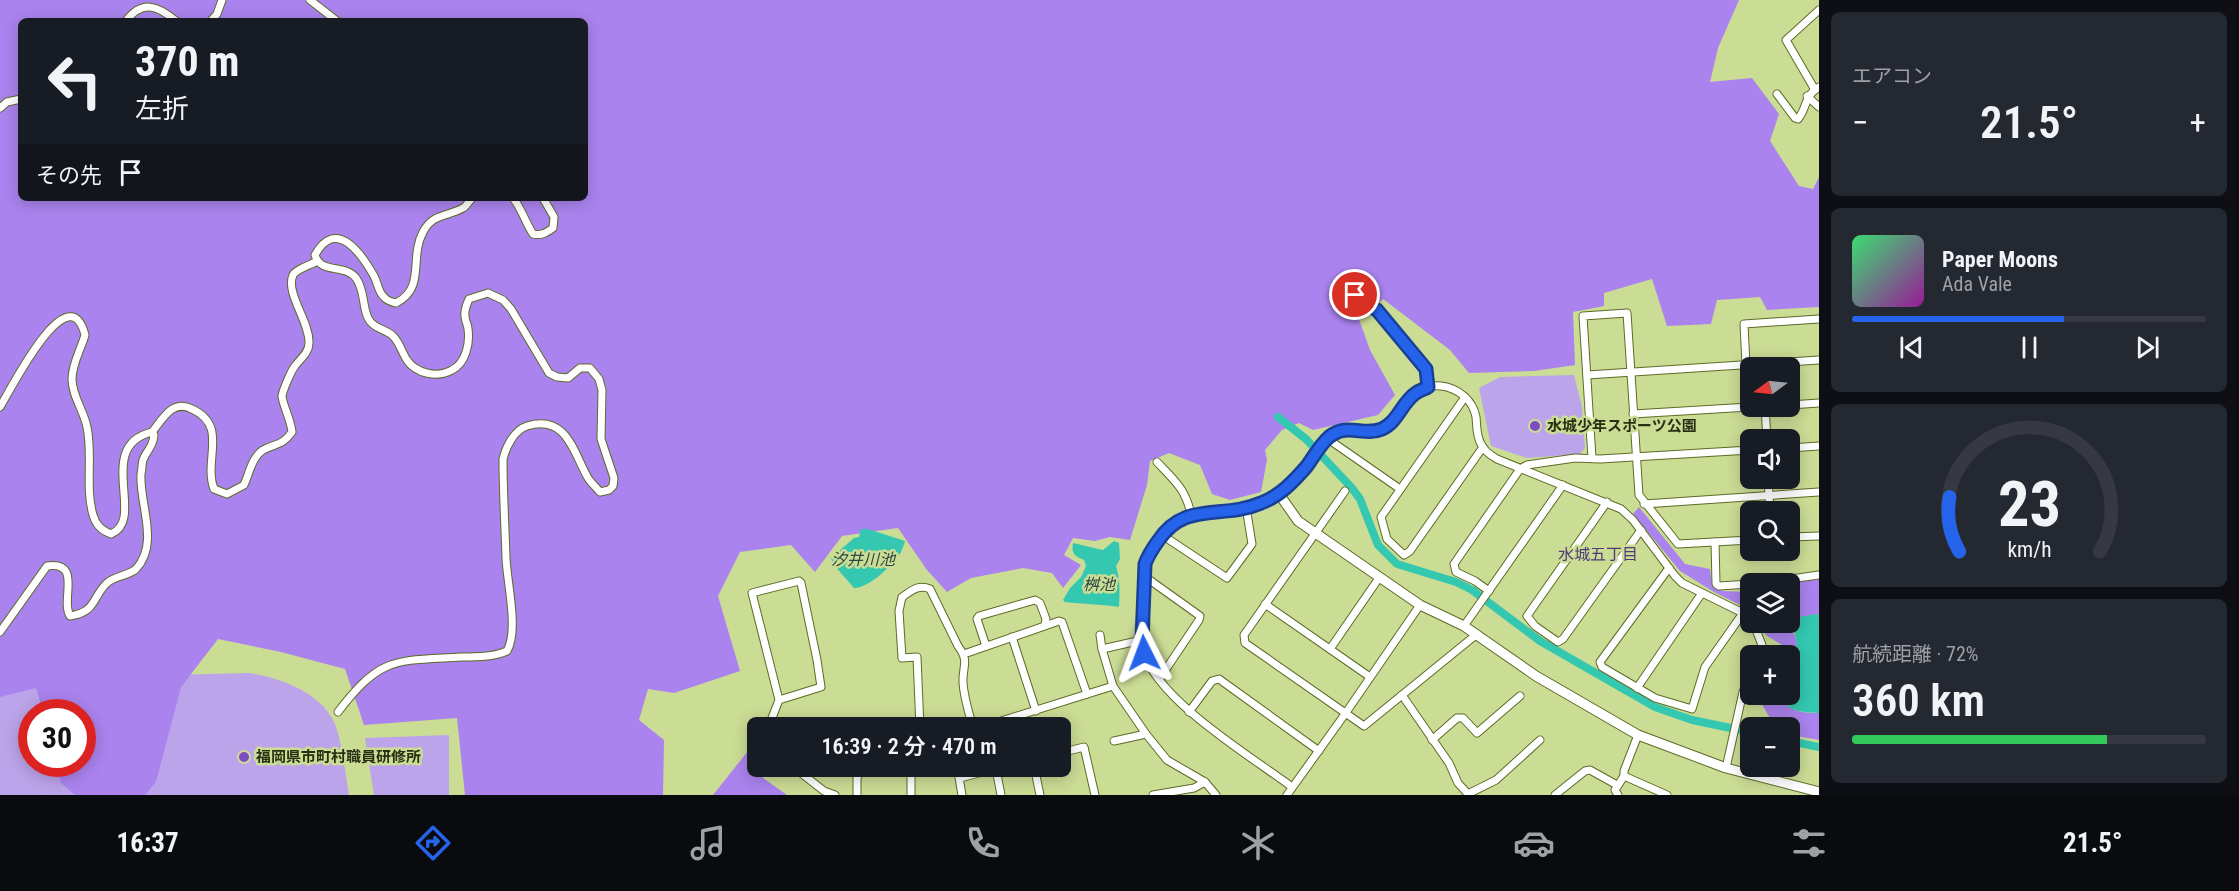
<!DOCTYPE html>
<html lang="ja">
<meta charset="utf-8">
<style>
:root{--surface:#171b24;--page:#242831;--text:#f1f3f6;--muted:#9ea1a6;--line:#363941;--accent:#2563eb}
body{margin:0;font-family:"Roboto Condensed","Noto Sans JP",sans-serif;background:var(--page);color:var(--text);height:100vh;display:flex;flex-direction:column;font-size:22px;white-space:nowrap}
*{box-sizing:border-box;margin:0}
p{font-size:20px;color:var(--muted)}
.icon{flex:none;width:33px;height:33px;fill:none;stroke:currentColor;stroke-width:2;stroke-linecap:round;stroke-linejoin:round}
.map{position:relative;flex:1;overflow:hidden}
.sheet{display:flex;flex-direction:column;gap:12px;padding:12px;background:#0d0f14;width:420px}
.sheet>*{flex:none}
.top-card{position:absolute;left:18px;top:18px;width:570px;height:183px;border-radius:9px;box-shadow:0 3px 15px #0003;background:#171b24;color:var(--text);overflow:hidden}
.needle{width:39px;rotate:255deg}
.tools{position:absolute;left:1740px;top:357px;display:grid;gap:12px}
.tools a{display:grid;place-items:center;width:60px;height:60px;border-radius:9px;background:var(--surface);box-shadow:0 3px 15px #0003;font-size:30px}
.speed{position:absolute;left:18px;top:699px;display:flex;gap:12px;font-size:30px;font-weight:700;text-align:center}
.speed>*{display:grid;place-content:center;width:78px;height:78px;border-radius:50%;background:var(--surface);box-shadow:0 3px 15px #0003;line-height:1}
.speed .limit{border:9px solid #d22;background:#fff;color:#111}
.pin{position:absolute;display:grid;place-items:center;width:51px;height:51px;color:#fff;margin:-26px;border:3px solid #fff;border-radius:50%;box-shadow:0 2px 6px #0007}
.me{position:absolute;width:66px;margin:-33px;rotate:357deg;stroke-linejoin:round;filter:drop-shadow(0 0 4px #0008)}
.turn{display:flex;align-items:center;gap:21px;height:126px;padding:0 18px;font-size:27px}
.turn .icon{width:78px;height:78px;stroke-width:2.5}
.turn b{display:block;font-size:42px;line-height:51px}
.then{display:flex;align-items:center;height:57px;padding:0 18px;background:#0003;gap:12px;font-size:22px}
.big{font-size:45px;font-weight:600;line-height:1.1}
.sheet .card{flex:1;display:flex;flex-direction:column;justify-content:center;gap:9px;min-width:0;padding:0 21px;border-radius:9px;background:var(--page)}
.sheet .dial{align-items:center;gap:0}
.dial svg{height:156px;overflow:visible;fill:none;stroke:var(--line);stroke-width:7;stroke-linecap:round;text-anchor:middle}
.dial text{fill:var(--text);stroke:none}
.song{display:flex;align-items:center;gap:18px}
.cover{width:72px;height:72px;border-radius:9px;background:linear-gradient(135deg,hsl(140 70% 55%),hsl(300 70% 35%))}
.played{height:6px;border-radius:3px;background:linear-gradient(90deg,var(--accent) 60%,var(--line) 60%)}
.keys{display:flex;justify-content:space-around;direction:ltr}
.heat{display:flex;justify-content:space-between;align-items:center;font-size:33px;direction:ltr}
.charge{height:9px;border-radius:4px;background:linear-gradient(90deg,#34c759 72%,var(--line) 0)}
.trip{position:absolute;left:747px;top:717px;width:324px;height:60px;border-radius:9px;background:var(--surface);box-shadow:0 3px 15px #0003;font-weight:600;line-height:60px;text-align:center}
.tab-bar{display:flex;height:96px;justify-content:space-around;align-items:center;background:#090b0e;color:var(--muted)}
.tab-bar .icon{width:42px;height:42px}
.tab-bar .active{color:var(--accent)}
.tab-bar b{font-size:27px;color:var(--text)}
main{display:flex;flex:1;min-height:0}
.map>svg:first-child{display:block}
.green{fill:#bca4ea;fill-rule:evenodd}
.forest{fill:#aa83ee;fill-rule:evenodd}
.water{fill:#34c8b0}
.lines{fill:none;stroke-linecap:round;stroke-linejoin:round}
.canal{stroke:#34c8b0;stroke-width:8}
.street-casing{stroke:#5d6b26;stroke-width:9}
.secondary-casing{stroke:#5d6b26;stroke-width:11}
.street{stroke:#fff;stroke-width:7}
.secondary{stroke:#fff;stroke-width:9}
.route-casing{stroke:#184099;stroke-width:15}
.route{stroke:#2563eb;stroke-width:10}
.poi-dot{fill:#7d4bc3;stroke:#cbdc95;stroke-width:2}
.labels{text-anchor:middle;stroke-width:5;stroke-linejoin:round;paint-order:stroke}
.poi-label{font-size:15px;font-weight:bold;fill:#292f13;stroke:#cbdc95;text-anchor:start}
.neighbourhood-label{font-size:16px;fill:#513a77;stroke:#cbdc95}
.water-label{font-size:16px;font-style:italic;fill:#2c4943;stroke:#cbdc95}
</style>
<main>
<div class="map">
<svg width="1819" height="795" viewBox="0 0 1819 795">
<rect width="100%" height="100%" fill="#cbdc95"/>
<g class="green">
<polygon points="1574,375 1582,407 1585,448 1580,454 1527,458 1491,446 1479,388 1500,377"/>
<path d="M249,673C280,678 320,692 334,722C341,736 346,777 349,795H0V681L11,679ZM32,712H82V764H32Z"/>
<polygon points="449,735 449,795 374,795 365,738"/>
</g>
<g class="forest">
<path d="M0,0H1739L1718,48L1710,82L1752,78L1779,114L1770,141L1799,186L1813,189L1819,177V307L1767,310L1760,297L1717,300L1711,324L1667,326L1652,279L1604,293V306L1573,312L1575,365L1534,371L1469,373L1450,350L1383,299L1359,319L1370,350L1395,395L1378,415L1313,430L1299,423L1282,430L1265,450L1267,460L1261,492L1230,500L1212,494L1200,465L1169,453L1150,461L1147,485L1130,540L1110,537L1095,541L1073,538L1064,555L1081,565L1063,588L1052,573L1023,568L971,578L947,592L927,570L898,528L842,536L815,572L791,545L740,552L718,596L740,671L674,693L648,689L639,720L664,740L663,795H465L457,718L364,725L345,669L281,652L218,639L181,687L156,782L145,795H75L61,783L56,764H82V712H43L36,688L0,697ZM21,21H585V198H21Z"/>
<polygon points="1639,507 1685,564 1710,569 1712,583 1722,591 1750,592 1750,610 1714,592 1680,571 1633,514"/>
<path d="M1819,578V615L1816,614L1791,630C1802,641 1795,665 1790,678V656L1782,655L1784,646L1767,636L1758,623L1790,622V584Z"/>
<path d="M1761,695H1778C1788,711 1800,713 1819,713V740L1790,735V728L1775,727L1759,699Z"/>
<polygon points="752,746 763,778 787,795 713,795"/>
</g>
<g class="water">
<path d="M861,529H868L905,541C903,547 901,554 897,558C888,569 868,588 854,588L833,564L831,558L854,538L859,537Z"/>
<path d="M1114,541L1119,543L1120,559L1116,566C1120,578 1120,594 1119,607C1100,604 1083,604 1065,602L1063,600L1070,588L1081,577L1086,566L1084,560C1075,556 1071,554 1073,543L1103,550Z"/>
<path d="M1816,614L1819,615V713C1800,712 1788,712 1778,695L1790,694V678L1797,647L1795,634L1789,624L1794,618Z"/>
</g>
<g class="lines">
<g class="canal">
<polyline points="1278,417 1306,439 1351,487 1360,499 1378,545 1397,564 1456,582 1472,590 1540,641 1655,707 1692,720 1750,732"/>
<polyline points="1790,741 1819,747"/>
</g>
<g class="street-casing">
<g id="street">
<polyline points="310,0 337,21"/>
<path d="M126,21C142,0 157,5 176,21"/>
<polyline points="211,21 217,14 222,0"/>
<polyline points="1815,90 1786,40 1819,10"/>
<path d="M1777,94L1795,118L1798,119C1808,107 1803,97 1819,87"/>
<polyline points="1807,96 1819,107"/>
<polyline points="0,108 7,102 21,99"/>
<path d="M513,198C522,209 525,222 533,234C541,236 546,233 553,228L554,217L543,198"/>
<polyline points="1355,295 1364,303 1377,310 1426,369 1428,387"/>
<polyline points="1746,365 1744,324 1819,319"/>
<polyline points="1587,375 1819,360"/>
<polyline points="1465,397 1381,517 1387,539 1404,555 1410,551 1483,447"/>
<polyline points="1790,405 1819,403"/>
<polyline points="1765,406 1767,440"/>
<path d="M0,407C10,391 69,272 85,335C81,349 72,364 72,379C72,396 84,411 87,427C93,456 85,487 93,515C96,525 101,530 111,534C147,520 94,446 152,432L154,435C153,448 147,449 143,460C142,463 142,470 141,474C139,504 160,543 136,569C128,576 114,576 107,583C92,597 97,612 70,616C60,600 83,561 47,566L0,632"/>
<polyline points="1633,414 1766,406"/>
<path d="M152,432C163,419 172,399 192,409C229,426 203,460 214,489L227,494L244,485C249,474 252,457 263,450C276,443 282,446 292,432C291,420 282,403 282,396C283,390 291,371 295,366C300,359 309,353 309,343C310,322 285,293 293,275C296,269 311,265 317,261"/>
<polyline points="1328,439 1400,489"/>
<polyline points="1790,448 1819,446"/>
<polyline points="1592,458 1583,316 1627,313 1639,495 1678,544 1750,540"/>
<path d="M1157,462C1174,480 1186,489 1191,515"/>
<polyline points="1768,478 1770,512"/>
<polyline points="1345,491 1244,635 1245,643 1364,726 1477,634"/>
<polyline points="1607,502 1527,616 1535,626 1558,642 1563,639 1641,530"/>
<polyline points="1644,504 1819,492"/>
<polyline points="1162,535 1227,578 1252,544 1246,507"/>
<polyline points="1790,537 1819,536"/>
<polyline points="1715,542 1716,584 1719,586 1750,584"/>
<polyline points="1669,568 1600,662 1602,667 1655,698 1692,709 1705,667 1743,613"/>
<polyline points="1144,576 1200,616 1199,620 1160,678"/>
<polyline points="1755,584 1819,575"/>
<polyline points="1489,591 1475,581 1456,572 1454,564 1520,469 1527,465 1575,458 1600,459 1750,450"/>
<polyline points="1265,604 1370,677"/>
<polyline points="1753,622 1762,645 1760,656"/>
<polyline points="1464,626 1563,485"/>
<polyline points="1100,635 1102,649 1113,686 1146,734 1167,760 1205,782 1216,795"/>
<polyline points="1012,637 1036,711"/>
<polyline points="986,646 977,619 979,616 1035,600 1040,603 1046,619 1045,625"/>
<polyline points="1102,649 1142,640"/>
<polyline points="1330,649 1379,578"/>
<polyline points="964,654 1059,621 1062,622 1087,694"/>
<polyline points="1637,688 1702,593"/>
<polyline points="1402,695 1449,763 1458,783 1468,794 1496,780 1540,740"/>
<path d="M338,712C381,656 394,661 461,657C477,657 493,657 507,651C519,630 507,583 506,558C505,525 503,492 503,459C506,447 514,430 527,426C567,414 573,452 588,478C591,483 596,487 600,492L609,490L613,486L614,478L601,439L602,390L599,379L590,368H580L568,378L557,377L549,373L511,309L503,300L488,293L469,299C467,304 464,310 465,316C465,321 468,325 468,329C470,343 466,363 452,370C438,378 416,374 407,360C402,353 400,343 393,336C386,329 373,329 368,318C362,305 365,291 356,278C344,263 321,275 315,255C336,217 361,253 374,276C378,283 378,292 384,297C387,301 391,302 396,303C426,288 409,258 423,232C433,213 447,217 463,208C466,207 469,201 472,198"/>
<polyline points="1189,712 1212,681 1219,679 1319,751"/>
<polyline points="768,728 779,700 752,593 799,581 801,583 817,660 821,687 779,700"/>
<path d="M920,728L917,657L902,658L899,611L902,597C911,591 918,584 930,589L958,646C970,662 962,666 963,683C964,698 969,713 973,728"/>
<polyline points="979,728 1113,686"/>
<polyline points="1638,735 1624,771 1624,776 1667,795"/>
<polyline points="1432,740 1457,718 1463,718 1477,733 1520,696"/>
<polyline points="1114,741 1146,734"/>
<polyline points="1060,753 1084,747 1095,795"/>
<polyline points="792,766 824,791 835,795"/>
<polyline points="957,766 962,795"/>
<polyline points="1034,766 1040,795"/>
<polyline points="1726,768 1743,692 1750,677"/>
<polyline points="996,769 1001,795"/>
<polyline points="960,778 1005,766"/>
<path d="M1292,787C1252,757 1157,700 1144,652C1139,631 1143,587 1145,564C1171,489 1225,528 1277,495C1299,481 1310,454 1329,438C1346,423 1362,436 1381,429C1406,420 1408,383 1441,386C1458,388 1473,400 1476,417C1477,426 1476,435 1481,444C1484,451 1490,455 1497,459L1621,509L1633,520L1675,576L1682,583L1745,614L1750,620"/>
<polyline points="857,795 857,778 863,766"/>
<polyline points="911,795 911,766"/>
<polyline points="1153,795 1194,788 1205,782"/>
<polyline points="1287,795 1345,714 1420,605"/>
<polyline points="1555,795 1585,771 1590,770 1617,785"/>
<polyline points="1618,795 1615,790 1624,776"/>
</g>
</g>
<g class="secondary-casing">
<polyline id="secondary" points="1279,494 1298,521 1420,605 1464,626 1536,676 1638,735 1726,768 1819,792"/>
</g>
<use href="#street" class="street"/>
<use href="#secondary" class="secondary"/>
</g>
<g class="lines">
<g class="route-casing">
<path id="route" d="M1144,653L1142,640L1145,564C1148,555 1153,548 1158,541C1185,500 1222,520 1261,503C1280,496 1294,481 1307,466C1314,456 1320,445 1329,437C1348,422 1363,437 1382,429C1398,422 1402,402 1416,393C1420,390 1425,389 1428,387L1426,369L1377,310L1364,303L1355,295"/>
</g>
<use href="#route" class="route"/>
</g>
<g class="poi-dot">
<circle cx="1535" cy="426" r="6"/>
<circle cx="244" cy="757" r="6"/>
</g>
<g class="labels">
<g class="poi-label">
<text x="1547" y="431">水城少年スポーツ公園</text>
<text x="256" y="762">福岡県市町村職員研修所</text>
</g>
<g class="neighbourhood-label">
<text x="1598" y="560">水城五丁目</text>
</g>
<g class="water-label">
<text x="863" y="565">汐井川池</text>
<text x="1099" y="590">桝池</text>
</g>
</g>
</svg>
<div class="tools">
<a><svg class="needle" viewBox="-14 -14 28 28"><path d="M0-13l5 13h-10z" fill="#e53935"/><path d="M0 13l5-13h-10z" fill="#9ea1a6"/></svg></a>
<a><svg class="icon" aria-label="sound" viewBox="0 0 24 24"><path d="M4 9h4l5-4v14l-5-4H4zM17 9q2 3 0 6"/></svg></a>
<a><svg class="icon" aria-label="search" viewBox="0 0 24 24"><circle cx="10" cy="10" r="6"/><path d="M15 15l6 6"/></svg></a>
<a><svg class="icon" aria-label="layers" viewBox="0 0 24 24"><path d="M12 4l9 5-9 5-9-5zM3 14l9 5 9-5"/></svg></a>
<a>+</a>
<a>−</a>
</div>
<div class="speed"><div class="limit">30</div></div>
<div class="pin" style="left:1355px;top:295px;background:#d93025"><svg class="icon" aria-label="arrive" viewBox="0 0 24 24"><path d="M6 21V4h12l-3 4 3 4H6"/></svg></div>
<svg class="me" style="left:1144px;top:653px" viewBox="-20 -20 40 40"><path d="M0-17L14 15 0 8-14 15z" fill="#2563eb" stroke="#fff" stroke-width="4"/></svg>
<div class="trip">16:39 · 2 分 · 470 m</div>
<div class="top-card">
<div class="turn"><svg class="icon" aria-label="left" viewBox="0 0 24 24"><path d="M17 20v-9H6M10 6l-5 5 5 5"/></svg><div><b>370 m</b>左折</div></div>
<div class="then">その先<svg class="icon" aria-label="arrive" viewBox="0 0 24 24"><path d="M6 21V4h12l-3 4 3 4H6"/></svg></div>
</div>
</div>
<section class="sheet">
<div class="card"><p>エアコン</p>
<div class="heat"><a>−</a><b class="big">21.5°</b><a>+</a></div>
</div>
<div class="card">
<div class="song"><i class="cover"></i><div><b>Paper Moons</b><p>Ada Vale</p></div></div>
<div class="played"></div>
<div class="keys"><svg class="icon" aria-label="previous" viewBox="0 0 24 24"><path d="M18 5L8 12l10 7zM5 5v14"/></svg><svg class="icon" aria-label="pause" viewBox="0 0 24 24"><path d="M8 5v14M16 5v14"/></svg><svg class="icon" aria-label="next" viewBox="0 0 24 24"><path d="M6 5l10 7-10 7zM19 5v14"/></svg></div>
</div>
<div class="card dial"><svg viewBox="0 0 100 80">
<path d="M14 69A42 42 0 1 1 86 69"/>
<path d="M14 69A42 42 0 0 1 9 41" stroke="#2563eb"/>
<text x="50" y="56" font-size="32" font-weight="700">23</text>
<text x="50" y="72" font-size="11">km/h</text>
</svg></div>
<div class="card"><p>航続距離 · 72%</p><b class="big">360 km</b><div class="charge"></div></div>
</section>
</main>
<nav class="tab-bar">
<b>16:37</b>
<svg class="icon active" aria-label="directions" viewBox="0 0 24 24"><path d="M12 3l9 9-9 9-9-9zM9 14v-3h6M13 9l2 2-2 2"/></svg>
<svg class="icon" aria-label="music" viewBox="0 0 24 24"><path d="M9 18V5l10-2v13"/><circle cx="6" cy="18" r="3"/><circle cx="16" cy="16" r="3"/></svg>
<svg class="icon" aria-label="phone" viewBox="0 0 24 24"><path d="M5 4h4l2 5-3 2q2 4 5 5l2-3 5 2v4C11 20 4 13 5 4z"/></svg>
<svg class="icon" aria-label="climate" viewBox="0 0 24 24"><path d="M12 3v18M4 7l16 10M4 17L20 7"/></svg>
<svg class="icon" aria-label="car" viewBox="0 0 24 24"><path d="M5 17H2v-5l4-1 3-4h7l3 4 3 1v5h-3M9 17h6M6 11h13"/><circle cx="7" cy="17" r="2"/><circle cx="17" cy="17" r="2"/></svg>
<svg class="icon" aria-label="filters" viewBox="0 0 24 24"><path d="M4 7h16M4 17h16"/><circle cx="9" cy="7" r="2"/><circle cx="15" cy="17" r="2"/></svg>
<b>21.5°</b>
</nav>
